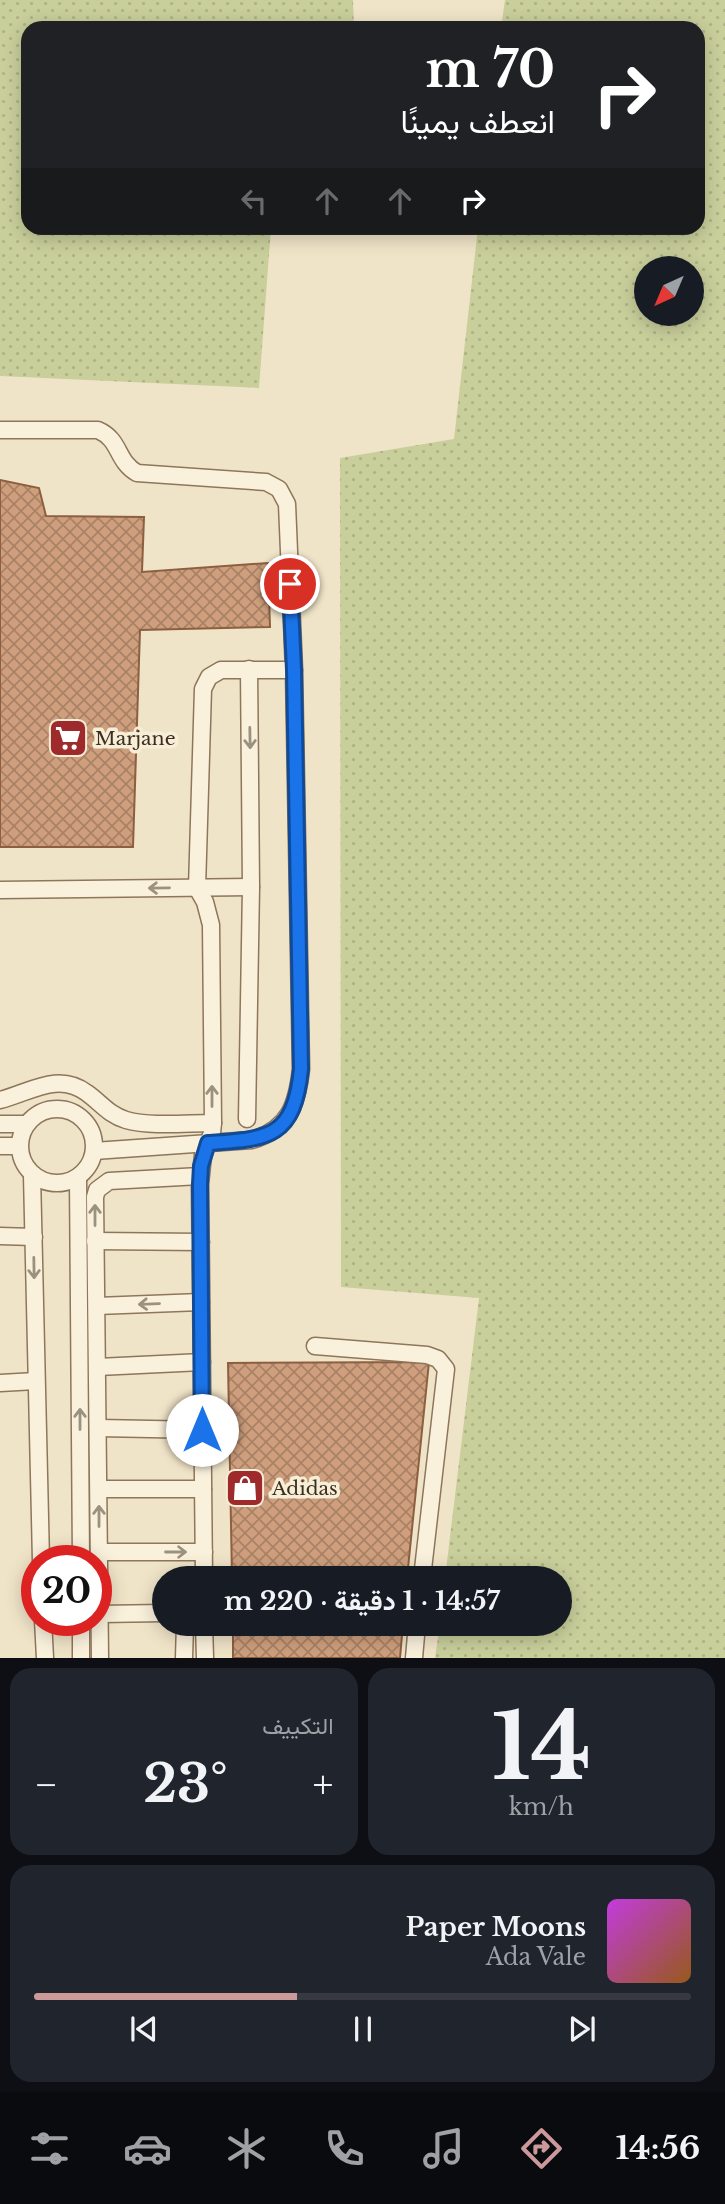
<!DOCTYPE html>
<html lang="ar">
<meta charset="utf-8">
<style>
:root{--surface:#171b24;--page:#20242c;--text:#f1f3f6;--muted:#9ea1a6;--line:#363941;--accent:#cc999b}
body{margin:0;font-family:"Libre Baskerville",Vazirmatn,serif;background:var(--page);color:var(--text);direction:rtl;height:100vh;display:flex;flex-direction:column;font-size:26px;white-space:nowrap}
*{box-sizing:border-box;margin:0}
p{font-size:23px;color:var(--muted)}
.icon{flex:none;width:38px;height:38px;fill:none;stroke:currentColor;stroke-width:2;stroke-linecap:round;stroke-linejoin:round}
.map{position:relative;height:1658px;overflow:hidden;direction:ltr}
.drawer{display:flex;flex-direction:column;gap:10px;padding:10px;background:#0d0f14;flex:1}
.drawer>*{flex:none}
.guide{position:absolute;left:21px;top:21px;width:684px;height:214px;border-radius:21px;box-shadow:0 4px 18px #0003;direction:rtl;background:#202124;color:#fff;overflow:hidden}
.needle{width:46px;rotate:224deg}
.tools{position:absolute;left:634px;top:256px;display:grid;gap:14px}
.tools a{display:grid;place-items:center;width:70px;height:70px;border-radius:50%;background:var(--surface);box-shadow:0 4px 18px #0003;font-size:35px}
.speed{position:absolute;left:21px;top:1545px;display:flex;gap:14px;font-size:35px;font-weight:700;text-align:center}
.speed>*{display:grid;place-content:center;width:91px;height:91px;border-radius:50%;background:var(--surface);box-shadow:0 4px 18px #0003;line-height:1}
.speed .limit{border:10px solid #d22;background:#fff;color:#111}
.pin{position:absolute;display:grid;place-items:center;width:60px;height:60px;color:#fff;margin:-30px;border:4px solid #fff;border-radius:50%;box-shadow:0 2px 7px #0007}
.me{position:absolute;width:77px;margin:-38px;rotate:0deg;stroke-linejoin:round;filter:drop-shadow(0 0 5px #0008)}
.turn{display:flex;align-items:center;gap:24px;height:147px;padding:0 35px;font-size:32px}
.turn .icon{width:91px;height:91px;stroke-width:2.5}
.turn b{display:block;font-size:49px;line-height:60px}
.lanes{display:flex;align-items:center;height:66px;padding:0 35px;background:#0003;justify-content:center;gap:35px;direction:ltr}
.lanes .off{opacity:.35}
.big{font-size:52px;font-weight:700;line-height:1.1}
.drawer .card{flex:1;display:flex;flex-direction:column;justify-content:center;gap:10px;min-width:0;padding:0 24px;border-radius:21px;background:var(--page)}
.drawer .dial{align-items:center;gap:0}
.dial b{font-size:91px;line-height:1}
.song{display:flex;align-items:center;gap:21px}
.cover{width:84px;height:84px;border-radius:10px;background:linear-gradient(135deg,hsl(290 70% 55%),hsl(30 70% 35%))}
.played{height:7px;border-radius:4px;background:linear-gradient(90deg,var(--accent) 40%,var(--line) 40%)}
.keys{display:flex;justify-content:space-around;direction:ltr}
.heat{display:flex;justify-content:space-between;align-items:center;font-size:38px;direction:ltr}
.drawer .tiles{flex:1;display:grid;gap:10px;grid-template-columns:1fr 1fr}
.card:last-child{grid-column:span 2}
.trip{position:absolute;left:152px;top:1566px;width:420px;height:70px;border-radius:35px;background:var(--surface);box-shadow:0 4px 18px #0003;font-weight:700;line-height:70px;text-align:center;direction:rtl}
.tab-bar{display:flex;height:112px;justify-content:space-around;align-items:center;background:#090b0e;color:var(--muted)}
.tab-bar .icon{width:49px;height:49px}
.tab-bar .on{color:var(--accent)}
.tab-bar b{font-size:32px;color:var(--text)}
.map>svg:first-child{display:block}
.grass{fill:url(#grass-dots);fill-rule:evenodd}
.building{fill:url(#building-cross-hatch);stroke:#8d5f41;stroke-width:2}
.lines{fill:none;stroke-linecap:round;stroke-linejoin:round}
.service-casing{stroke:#8d765c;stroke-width:19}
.service{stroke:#faf1dc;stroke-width:16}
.oneway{stroke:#9c907e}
.route-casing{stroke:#114b97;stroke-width:18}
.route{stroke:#1a73e8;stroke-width:12}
.labels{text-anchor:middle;stroke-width:7;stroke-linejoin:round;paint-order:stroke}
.poi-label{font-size:19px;fill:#3d2e20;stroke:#f7eed8;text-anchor:start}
</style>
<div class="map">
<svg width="725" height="1658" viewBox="0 0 725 1658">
<defs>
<pattern id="grass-dots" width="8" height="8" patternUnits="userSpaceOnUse" patternTransform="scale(1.75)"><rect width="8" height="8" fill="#c9cf9b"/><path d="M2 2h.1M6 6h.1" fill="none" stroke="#aeb285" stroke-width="1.8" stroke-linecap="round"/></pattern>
<pattern id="building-cross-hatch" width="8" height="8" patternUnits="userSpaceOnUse" patternTransform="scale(1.75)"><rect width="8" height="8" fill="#cf9f7d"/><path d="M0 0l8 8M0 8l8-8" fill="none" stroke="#a98266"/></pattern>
</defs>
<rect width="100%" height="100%" fill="#f0e4c8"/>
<g class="grass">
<polygon points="0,0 353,0 354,28 28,28 28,228 271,228 259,388 0,376"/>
<path d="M505,0H725V1658H435L440,1624H560V1578H445L479,1298L341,1287L340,458L454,439L478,228H698V28H501ZM646,268H691V313H646Z"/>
</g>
<g class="building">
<polygon points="0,480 39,488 46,516 144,517 142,572 268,563 270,627 140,630 133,847 0,847"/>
<polygon points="429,1362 407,1578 232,1578 228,1363"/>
<polygon points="233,1624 403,1624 400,1658 233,1658"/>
</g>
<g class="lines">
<g class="service-casing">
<g id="service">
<path d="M0,430H98C121,440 116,461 137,473L266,482L279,489L287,504L294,670L301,1069C297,1105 289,1129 252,1140L94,1151"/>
<polyline points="0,890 251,887"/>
<path d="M0,1100C29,1093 58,1071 87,1093C101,1103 109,1115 126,1120C151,1127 187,1123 213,1123"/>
<circle cx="57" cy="1146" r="37"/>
<polyline points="247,1119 251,887 249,669"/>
<polyline points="0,1124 27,1124"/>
<polyline points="0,1146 19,1146"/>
<polyline points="32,1175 41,1561"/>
<polyline points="78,1178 81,1561"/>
<polyline points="0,1236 34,1237"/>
<polyline points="95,1241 201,1242"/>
<polyline points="97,1306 201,1302"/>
<polyline points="315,1346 427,1355 438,1359 446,1369 422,1578"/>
<polyline points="98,1367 202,1362"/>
<polyline points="0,1383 36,1381"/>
<polyline points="99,1428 202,1430"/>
<polyline points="99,1489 203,1489"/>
<polyline points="99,1552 204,1552"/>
<polyline points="204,1578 200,1184 203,1155 212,1133 213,1123 211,925 205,902 197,888 203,689 209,677 221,670 294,670"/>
<polyline points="100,1614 164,1613"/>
<polyline points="43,1620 45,1658"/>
<polyline points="81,1620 81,1658"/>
<polyline points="204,1624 205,1658"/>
<polyline points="100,1658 95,1197 97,1190 109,1181 200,1176"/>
<polyline points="184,1658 185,1624"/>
<polyline points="414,1658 417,1624"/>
</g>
</g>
<use href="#service" class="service"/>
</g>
<defs><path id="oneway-shaft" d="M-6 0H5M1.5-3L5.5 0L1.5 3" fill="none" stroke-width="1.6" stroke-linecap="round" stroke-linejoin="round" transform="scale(1.75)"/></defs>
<g class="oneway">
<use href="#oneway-shaft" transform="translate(250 738) rotate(89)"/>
<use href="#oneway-shaft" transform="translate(159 888) rotate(179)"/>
<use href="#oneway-shaft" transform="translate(212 1096) rotate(-90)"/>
<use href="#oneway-shaft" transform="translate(95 1215) rotate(-90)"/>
<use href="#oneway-shaft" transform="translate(34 1268) rotate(89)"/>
<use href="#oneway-shaft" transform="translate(149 1304) rotate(178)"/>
<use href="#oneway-shaft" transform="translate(80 1419) rotate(-90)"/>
<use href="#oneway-shaft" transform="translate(99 1516) rotate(-90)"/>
<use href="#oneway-shaft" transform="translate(176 1552)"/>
</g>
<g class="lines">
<g class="route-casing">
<path id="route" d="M202,1430L200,1184L201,1166L208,1143C269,1139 294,1138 301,1069L294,670L290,584"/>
</g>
<use href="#route" class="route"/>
</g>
<defs>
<g id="supermarket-square" transform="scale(2.0125)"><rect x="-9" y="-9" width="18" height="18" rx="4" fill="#9e2a2b" stroke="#f7eed8"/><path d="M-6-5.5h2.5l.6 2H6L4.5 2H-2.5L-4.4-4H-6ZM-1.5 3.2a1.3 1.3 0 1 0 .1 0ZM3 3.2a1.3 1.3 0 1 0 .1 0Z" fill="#fff"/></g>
<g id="shop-square" transform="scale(2.0125)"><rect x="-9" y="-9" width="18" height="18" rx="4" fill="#9e2a2b" stroke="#f7eed8"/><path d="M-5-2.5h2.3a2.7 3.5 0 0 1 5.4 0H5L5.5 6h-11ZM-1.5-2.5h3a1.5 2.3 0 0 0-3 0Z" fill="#fff"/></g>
</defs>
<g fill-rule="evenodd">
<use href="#supermarket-square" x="68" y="738"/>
<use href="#shop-square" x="245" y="1488"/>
</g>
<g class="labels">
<g class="poi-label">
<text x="95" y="745">Marjane</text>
<text x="272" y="1495">Adidas</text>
</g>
</g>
</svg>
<div class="tools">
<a><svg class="needle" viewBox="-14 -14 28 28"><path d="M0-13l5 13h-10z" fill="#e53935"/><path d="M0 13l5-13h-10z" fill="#9ea1a6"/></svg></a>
</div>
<div class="speed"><div class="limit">20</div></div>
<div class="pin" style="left:290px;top:584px;background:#d93025"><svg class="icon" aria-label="arrive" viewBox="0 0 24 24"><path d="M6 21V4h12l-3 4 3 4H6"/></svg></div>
<svg class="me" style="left:202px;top:1430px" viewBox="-20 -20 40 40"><circle r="19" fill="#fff"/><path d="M0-13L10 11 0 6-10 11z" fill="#1a73e8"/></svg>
<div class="trip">14:57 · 1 دقيقة · 220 m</div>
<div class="guide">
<div class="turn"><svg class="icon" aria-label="right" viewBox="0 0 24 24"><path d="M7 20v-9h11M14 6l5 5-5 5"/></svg><div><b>70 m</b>انعطف يمينًا</div></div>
<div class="lanes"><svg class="icon off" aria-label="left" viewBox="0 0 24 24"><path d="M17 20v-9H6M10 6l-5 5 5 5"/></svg><svg class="icon off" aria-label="ahead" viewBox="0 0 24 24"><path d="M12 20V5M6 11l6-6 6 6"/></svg><svg class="icon off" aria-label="ahead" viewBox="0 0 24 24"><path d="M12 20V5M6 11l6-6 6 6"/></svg><svg class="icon" aria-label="right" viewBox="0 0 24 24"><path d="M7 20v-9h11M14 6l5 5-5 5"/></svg></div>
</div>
</div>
<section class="drawer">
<div class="tiles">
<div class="card dial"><b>14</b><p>km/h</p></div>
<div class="card"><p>التكييف</p>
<div class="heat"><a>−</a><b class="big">23°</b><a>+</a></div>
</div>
<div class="card">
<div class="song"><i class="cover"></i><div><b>Paper Moons</b><p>Ada Vale</p></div></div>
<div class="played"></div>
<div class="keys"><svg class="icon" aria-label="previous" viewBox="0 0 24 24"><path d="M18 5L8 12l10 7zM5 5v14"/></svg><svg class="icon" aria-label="pause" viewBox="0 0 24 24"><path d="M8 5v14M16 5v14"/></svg><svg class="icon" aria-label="next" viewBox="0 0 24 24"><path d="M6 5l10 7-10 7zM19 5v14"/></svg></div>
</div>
</div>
</section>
<nav class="tab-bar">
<b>14:56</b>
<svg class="icon on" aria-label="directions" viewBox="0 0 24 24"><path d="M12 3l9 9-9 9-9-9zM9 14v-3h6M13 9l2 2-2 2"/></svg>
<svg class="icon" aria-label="music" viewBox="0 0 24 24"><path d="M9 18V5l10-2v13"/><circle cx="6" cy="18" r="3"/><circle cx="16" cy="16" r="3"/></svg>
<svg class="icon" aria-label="phone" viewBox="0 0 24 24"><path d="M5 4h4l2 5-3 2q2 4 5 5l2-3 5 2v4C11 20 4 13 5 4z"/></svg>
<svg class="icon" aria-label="climate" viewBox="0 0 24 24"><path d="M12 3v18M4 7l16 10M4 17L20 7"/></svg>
<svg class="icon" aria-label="car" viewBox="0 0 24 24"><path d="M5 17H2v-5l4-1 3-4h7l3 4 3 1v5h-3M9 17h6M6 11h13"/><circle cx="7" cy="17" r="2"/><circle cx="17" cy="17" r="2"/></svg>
<svg class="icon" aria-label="filters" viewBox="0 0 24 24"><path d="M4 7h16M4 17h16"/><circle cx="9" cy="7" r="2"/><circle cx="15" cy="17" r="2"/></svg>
</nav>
